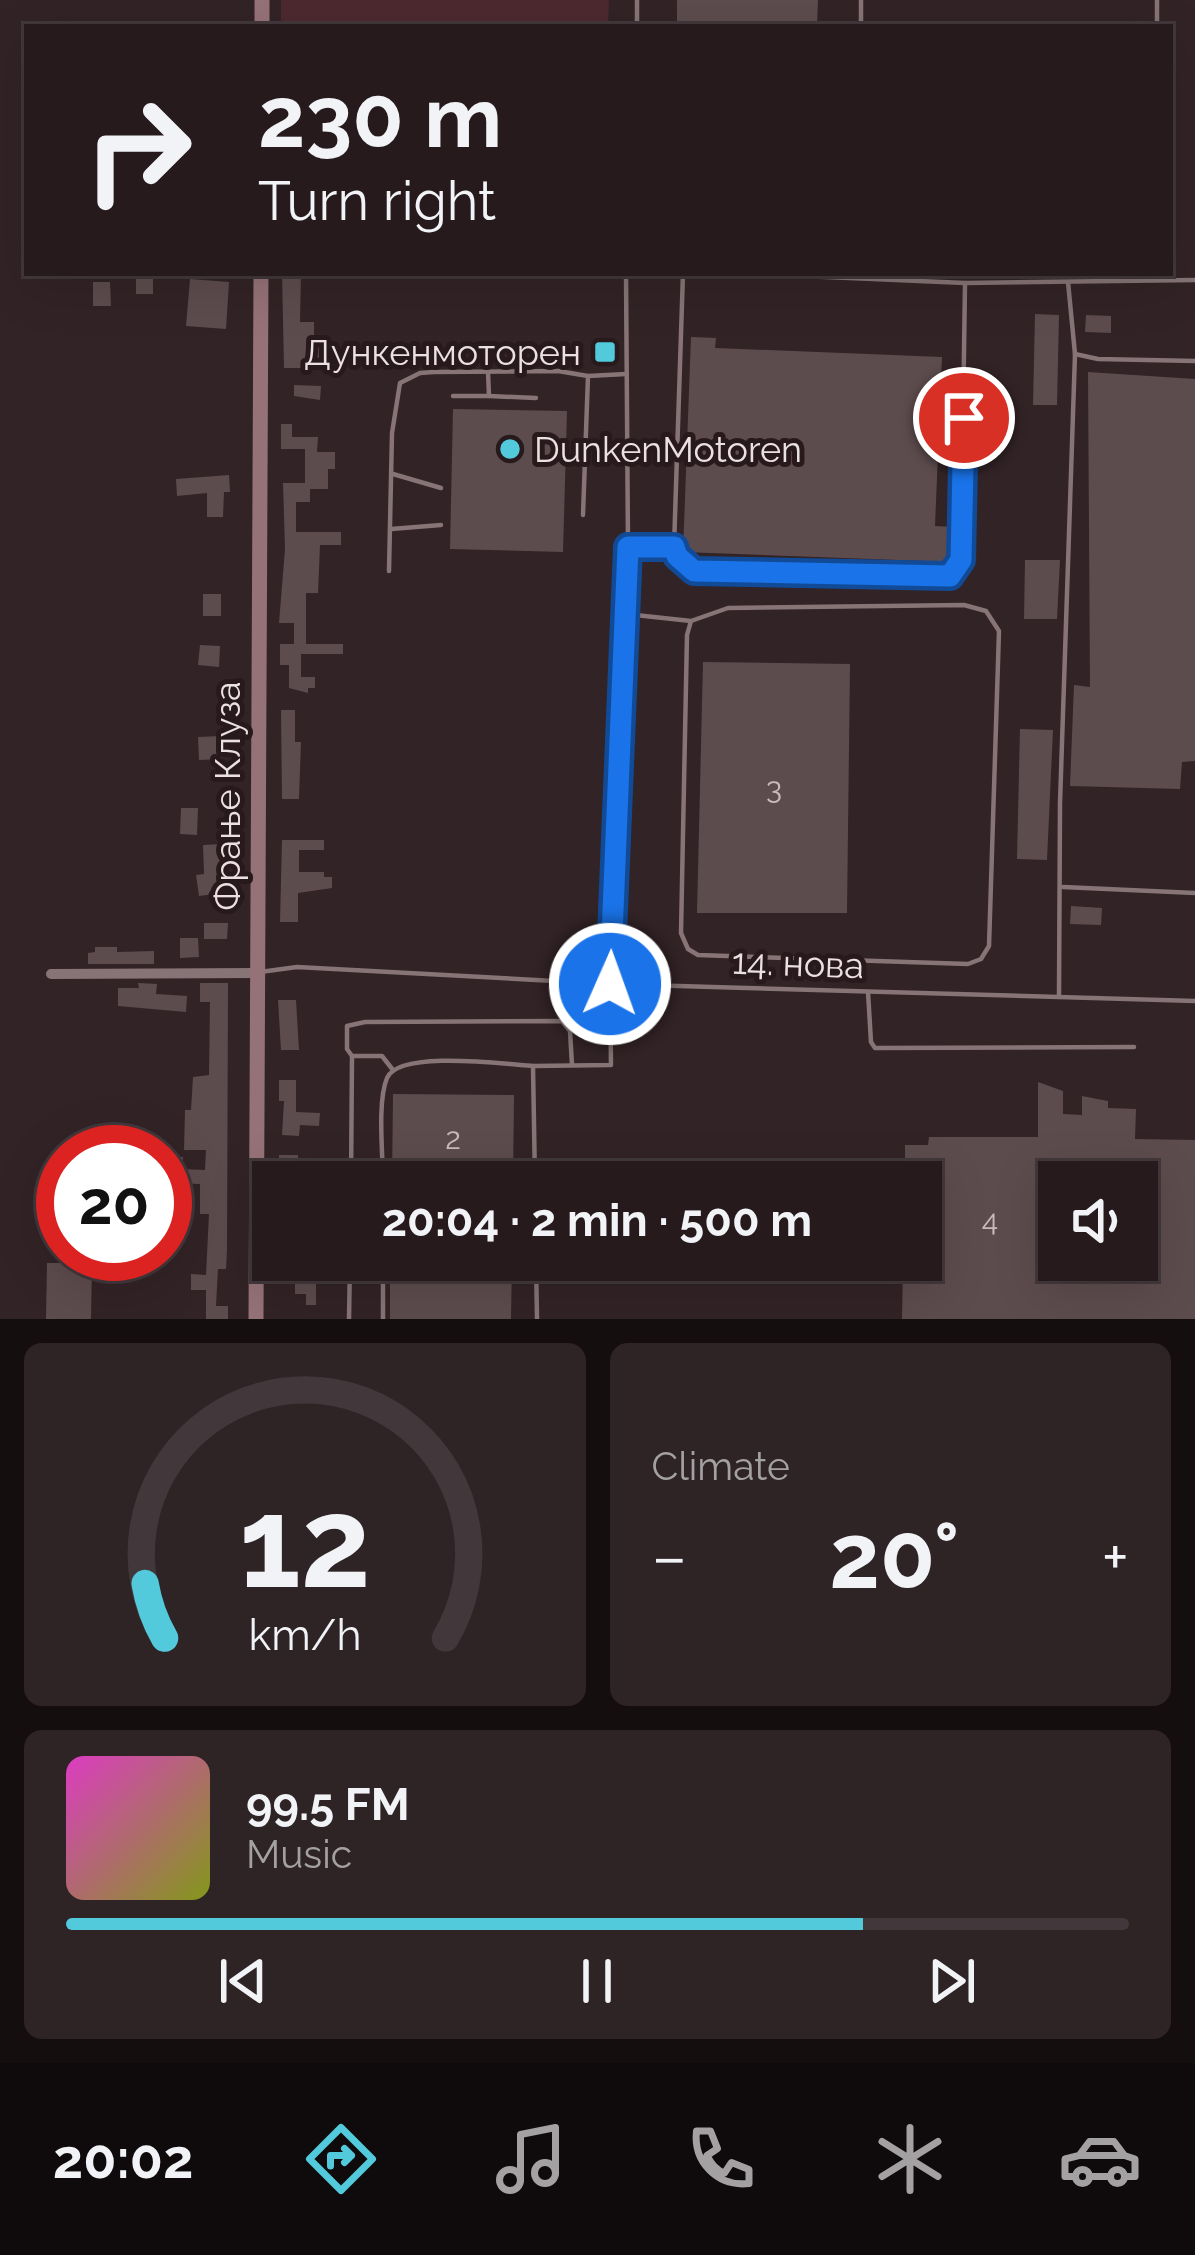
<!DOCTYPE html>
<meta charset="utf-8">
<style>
:root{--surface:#261a1c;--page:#2e2325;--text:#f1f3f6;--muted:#a4a1a3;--line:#42383b;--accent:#53cadc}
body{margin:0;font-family:Raleway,sans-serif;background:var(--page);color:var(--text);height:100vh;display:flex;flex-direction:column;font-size:45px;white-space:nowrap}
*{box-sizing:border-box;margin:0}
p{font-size:39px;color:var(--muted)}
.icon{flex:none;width:66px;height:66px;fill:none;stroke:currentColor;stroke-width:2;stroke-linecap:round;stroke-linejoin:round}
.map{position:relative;height:1319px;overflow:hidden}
.details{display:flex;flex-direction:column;gap:24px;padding:24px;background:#150e0f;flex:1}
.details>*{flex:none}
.hud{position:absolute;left:24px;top:24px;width:1149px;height:252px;border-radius:0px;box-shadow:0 12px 48px #0002,0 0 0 3px var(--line);background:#261a1c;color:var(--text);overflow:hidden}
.controls{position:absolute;left:1038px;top:1161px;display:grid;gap:24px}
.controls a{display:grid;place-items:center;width:120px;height:120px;border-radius:0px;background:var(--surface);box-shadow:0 12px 48px #0002,0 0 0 3px var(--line);font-size:60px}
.speed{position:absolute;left:36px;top:1125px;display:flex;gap:24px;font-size:60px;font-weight:700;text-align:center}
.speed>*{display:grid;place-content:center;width:156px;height:156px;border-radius:50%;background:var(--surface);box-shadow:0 12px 48px #0002,0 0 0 3px var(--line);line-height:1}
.speed .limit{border:18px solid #d22;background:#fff;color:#111}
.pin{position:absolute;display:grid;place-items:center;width:102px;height:102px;color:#fff;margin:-51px;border:6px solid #fff;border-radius:50%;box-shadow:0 3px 12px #0007}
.me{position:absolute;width:132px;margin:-66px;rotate:2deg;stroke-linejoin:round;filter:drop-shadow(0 0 9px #0008)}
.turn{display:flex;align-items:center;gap:42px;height:252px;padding:0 36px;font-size:54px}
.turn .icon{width:156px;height:156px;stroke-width:2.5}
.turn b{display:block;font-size:84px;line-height:102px}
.big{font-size:90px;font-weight:700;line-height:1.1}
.details .widget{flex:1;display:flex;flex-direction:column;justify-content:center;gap:18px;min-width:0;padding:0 42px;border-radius:18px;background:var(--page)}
.details .dial{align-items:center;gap:0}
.dial svg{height:312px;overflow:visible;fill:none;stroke:var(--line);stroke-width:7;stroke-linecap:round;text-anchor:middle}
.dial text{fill:var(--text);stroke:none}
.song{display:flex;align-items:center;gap:36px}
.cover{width:144px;height:144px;border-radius:18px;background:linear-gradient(135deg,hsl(310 70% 55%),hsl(70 70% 35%))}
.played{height:12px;border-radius:6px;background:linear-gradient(90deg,var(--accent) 75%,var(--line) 75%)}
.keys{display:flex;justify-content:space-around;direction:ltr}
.heat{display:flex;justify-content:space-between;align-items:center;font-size:66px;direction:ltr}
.details .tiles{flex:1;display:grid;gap:24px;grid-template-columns:1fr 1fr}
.widget:last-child{grid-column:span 2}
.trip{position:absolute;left:252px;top:1161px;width:690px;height:120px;border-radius:0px;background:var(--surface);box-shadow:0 12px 48px #0002,0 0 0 3px var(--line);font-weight:700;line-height:120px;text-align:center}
.dock{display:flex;height:192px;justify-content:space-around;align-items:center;background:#0f0a0b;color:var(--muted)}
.dock .icon{width:84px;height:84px}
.dock .active{color:var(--accent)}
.dock b{font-size:54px;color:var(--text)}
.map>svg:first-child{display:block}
.green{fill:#4c292f}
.building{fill:#5d4c4e;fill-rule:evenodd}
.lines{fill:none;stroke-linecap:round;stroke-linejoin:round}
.lane{stroke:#867476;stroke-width:4.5}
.street{stroke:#867476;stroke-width:10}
.secondary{stroke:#957278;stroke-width:15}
.route-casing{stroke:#114b97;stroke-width:30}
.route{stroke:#1a73e8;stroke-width:21}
.poi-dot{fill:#53cadc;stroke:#281a1c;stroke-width:4.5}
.labels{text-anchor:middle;stroke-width:10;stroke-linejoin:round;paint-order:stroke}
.number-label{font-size:30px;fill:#c8bbbd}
.poi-label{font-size:36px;fill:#ebe0e2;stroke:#281a1c;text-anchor:end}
.street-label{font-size:36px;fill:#ebe0e2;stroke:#281a1c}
</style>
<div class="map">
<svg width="1195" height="1319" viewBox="0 0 1195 1319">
<rect width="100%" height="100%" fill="#322326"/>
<polygon class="green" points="281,0 609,0 608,27 281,27"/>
<g class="building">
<polygon points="677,0 818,0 817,27 677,27"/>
<polygon points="282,273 301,273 300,322 314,322 314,346 324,346 324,354 340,354 340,368 284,368"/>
<rect x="136" y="277" width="17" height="17"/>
<polygon points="190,279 229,282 226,329 186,326"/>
<polygon points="93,282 110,282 111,306 93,306"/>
<polygon points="1035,314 1059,315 1057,405 1033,405"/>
<polygon points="1086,315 1111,316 1111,333 1085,332"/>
<polygon points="691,337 716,338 715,348 942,357 935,526 954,527 952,562 683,552"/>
<polygon points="1088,372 1195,379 1195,761 1182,762 1180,789 1070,786 1074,685 1090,687"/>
<polygon points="294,385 321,386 320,400 294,396"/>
<polygon points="453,409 567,411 563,552 450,549"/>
<polygon points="281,424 292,424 292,437 318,437 317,452 335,452 335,469 328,469 328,489 310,489 310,502 296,502 296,532 341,532 341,545 320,545 318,593 306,593 306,644 343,644 343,654 301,654 301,677 315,677 315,688 308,688 308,693 289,688 289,665 280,665 280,644 294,644 294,623 279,623 285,549 283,483 305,483 305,449 281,449"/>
<polygon points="229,475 230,492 224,492 223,517 207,517 207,493 177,496 176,479"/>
<polygon points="1025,560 1060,560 1057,619 1024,619"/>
<rect x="203" y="594" width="18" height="22"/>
<polygon points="200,645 220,646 219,667 198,665"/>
<polygon points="703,662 850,664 847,913 697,913"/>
<polygon points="281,710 295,710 295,742 301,742 299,799 282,799"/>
<polygon points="1020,729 1053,730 1047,860 1017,859"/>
<polygon points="221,736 222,759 199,760 198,737"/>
<polygon points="181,808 198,808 197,835 180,834"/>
<polygon points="282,840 324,840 324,850 299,850 299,872 324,872 324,877 332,877 332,888 298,893 298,922 280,922"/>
<polygon points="223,844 224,865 219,865 222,893 199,896 196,875 204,874 203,845"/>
<polygon points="1071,906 1102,908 1101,925 1070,924"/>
<polygon points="204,923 228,923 227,939 204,939"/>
<polygon points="180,938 198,938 199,957 180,958"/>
<polygon points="95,947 117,947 117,952 154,951 154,964 88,964 88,953 95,952"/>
<polygon points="138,983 157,984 156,994 187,996 186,1012 118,1006 118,988 139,988"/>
<polygon points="200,983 228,983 227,1250 226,1269 218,1269 216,1306 228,1306 228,1319 206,1319 206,1290 191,1290 191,1274 206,1275 209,1214 200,1214 200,1184 171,1183 172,1169 165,1169 165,1156 183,1157 182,1169 205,1170 206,1150 184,1150 185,1110 191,1110 193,1077 209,1075 210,1002 200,1002"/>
<polygon points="278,1000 296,1000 299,1050 281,1050"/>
<polygon points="279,1080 296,1080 296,1112 320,1113 319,1126 300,1125 299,1136 282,1135 284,1101 279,1101"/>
<path d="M1038,1082L1063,1091V1114L1082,1115V1096L1108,1101V1108L1136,1109L1135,1139L1195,1140V1319H902L903,1260H921V1182H890V1164L905,1165V1145H928L929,1137H1038ZM1059,1182H1137V1260H1059Z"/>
<polygon points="393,1094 514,1095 513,1182 392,1182"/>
<rect x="279" y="1155" width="19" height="27"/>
<polygon points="390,1260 512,1260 511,1319 390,1319"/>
<polygon points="47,1263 92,1263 91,1319 46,1319"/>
<polygon points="295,1283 316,1283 316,1305 306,1305 306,1294 295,1294"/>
</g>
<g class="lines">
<g class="lane">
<polyline points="637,0 637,27"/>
<polyline points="861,27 861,0"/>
<polyline points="1157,27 1157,0"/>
<polyline points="683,273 674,547 677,556 694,571 942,576 958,570 961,560 965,283"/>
<polyline points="736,273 965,283 1195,280"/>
<polyline points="1075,354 1098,359 1195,361"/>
<polyline points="453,396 489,396 488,372"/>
<polyline points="489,396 536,398"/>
<polyline points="393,474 441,488"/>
<polyline points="583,515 588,376 626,374"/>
<polyline points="391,529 441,525"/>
<polyline points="628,547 674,547"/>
<polyline points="389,571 392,433 400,383 420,373 434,372 558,371 588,376"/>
<polyline points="626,614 691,621 728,608 964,605 986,611 999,631 989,946 981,959 968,964 698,955 688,949 681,933 687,635 691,621"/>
<polyline points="1063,887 1195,893"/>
<polyline points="260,972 297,967 610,984 1195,1001"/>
<polyline points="868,992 871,1042 875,1048 1134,1047"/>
<polyline points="1059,995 1060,803 1075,354 1068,282"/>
<polyline points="393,1070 382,1056 352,1056 347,1049 347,1026 365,1022 562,1021 570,1031 572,1065"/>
<polyline points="351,1182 352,1056"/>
<path d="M383,1182C383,1155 377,1102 387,1078C399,1050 504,1064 533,1066"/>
<polyline points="535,1182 533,1066 611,1065 610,984 628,547 626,273"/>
<polyline points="536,1260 537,1319"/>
<polyline points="349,1319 350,1260"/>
<polyline points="383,1319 383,1260"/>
</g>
<polyline class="street" points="51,974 256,973"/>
<g class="secondary">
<polyline points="262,27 262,0"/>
<polyline points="256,1319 261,273"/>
</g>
</g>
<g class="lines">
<g class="route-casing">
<polyline id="route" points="610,984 628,547 674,547 677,556 694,571 950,576 961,560 964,418"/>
</g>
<use href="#route" class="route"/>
</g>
<g class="poi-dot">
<rect x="593" y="340" width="24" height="24" rx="6"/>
<circle cx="510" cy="449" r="12"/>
</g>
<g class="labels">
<g class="number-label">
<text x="774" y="799">3</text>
<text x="453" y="1149">2</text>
<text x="990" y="1231">4</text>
</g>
<g class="poi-label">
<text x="581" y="365">Дункенмоторен</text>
<text x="534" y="462" text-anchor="start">DunkenMotoren</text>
</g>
<g class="street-label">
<text transform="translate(227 796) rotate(-90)" y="13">Фрање Клуза</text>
<text transform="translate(798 963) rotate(2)" y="13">14. нова</text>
</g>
</g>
</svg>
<div class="controls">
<a><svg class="icon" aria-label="sound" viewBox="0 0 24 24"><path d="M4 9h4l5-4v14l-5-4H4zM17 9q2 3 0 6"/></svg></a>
</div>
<div class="speed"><div class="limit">20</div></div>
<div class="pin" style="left:964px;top:418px;background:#d93025"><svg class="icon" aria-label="arrive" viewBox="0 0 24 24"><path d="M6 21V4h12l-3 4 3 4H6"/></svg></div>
<svg class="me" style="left:610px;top:984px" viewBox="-20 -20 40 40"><circle r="17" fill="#1a73e8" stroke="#fff" stroke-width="3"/><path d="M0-11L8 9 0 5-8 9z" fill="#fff"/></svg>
<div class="trip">20:04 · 2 min · 500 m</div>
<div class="hud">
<div class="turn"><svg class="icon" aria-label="right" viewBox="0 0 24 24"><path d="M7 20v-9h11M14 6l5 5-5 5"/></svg><div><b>230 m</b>Turn right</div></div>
</div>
</div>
<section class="details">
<div class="tiles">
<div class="widget dial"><svg viewBox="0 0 100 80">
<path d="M14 69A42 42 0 1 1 86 69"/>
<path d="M14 69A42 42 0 0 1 9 55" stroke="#53cadc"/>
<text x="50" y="56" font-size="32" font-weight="700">12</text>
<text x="50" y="72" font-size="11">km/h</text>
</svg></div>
<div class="widget"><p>Climate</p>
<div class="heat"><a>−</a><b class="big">20°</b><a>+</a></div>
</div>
<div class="widget">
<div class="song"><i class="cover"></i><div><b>99.5 FM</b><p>Music</p></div></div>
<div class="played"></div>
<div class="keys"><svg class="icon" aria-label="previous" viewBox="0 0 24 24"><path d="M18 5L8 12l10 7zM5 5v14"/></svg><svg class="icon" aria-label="pause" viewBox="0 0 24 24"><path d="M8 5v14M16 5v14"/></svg><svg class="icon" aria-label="next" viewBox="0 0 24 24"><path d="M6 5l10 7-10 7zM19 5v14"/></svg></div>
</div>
</div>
</section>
<nav class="dock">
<b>20:02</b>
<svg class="icon active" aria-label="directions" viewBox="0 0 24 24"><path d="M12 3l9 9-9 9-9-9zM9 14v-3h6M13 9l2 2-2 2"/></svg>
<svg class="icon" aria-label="music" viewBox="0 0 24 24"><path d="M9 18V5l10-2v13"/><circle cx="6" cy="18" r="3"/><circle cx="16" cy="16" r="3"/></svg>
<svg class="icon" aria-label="phone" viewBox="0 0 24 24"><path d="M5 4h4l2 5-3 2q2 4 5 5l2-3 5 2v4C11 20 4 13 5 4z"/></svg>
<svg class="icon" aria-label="climate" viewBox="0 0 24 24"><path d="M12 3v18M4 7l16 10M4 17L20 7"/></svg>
<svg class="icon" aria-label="car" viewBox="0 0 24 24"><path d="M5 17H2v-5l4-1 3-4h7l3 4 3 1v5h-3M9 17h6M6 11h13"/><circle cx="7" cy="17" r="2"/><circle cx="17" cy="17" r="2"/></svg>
</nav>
